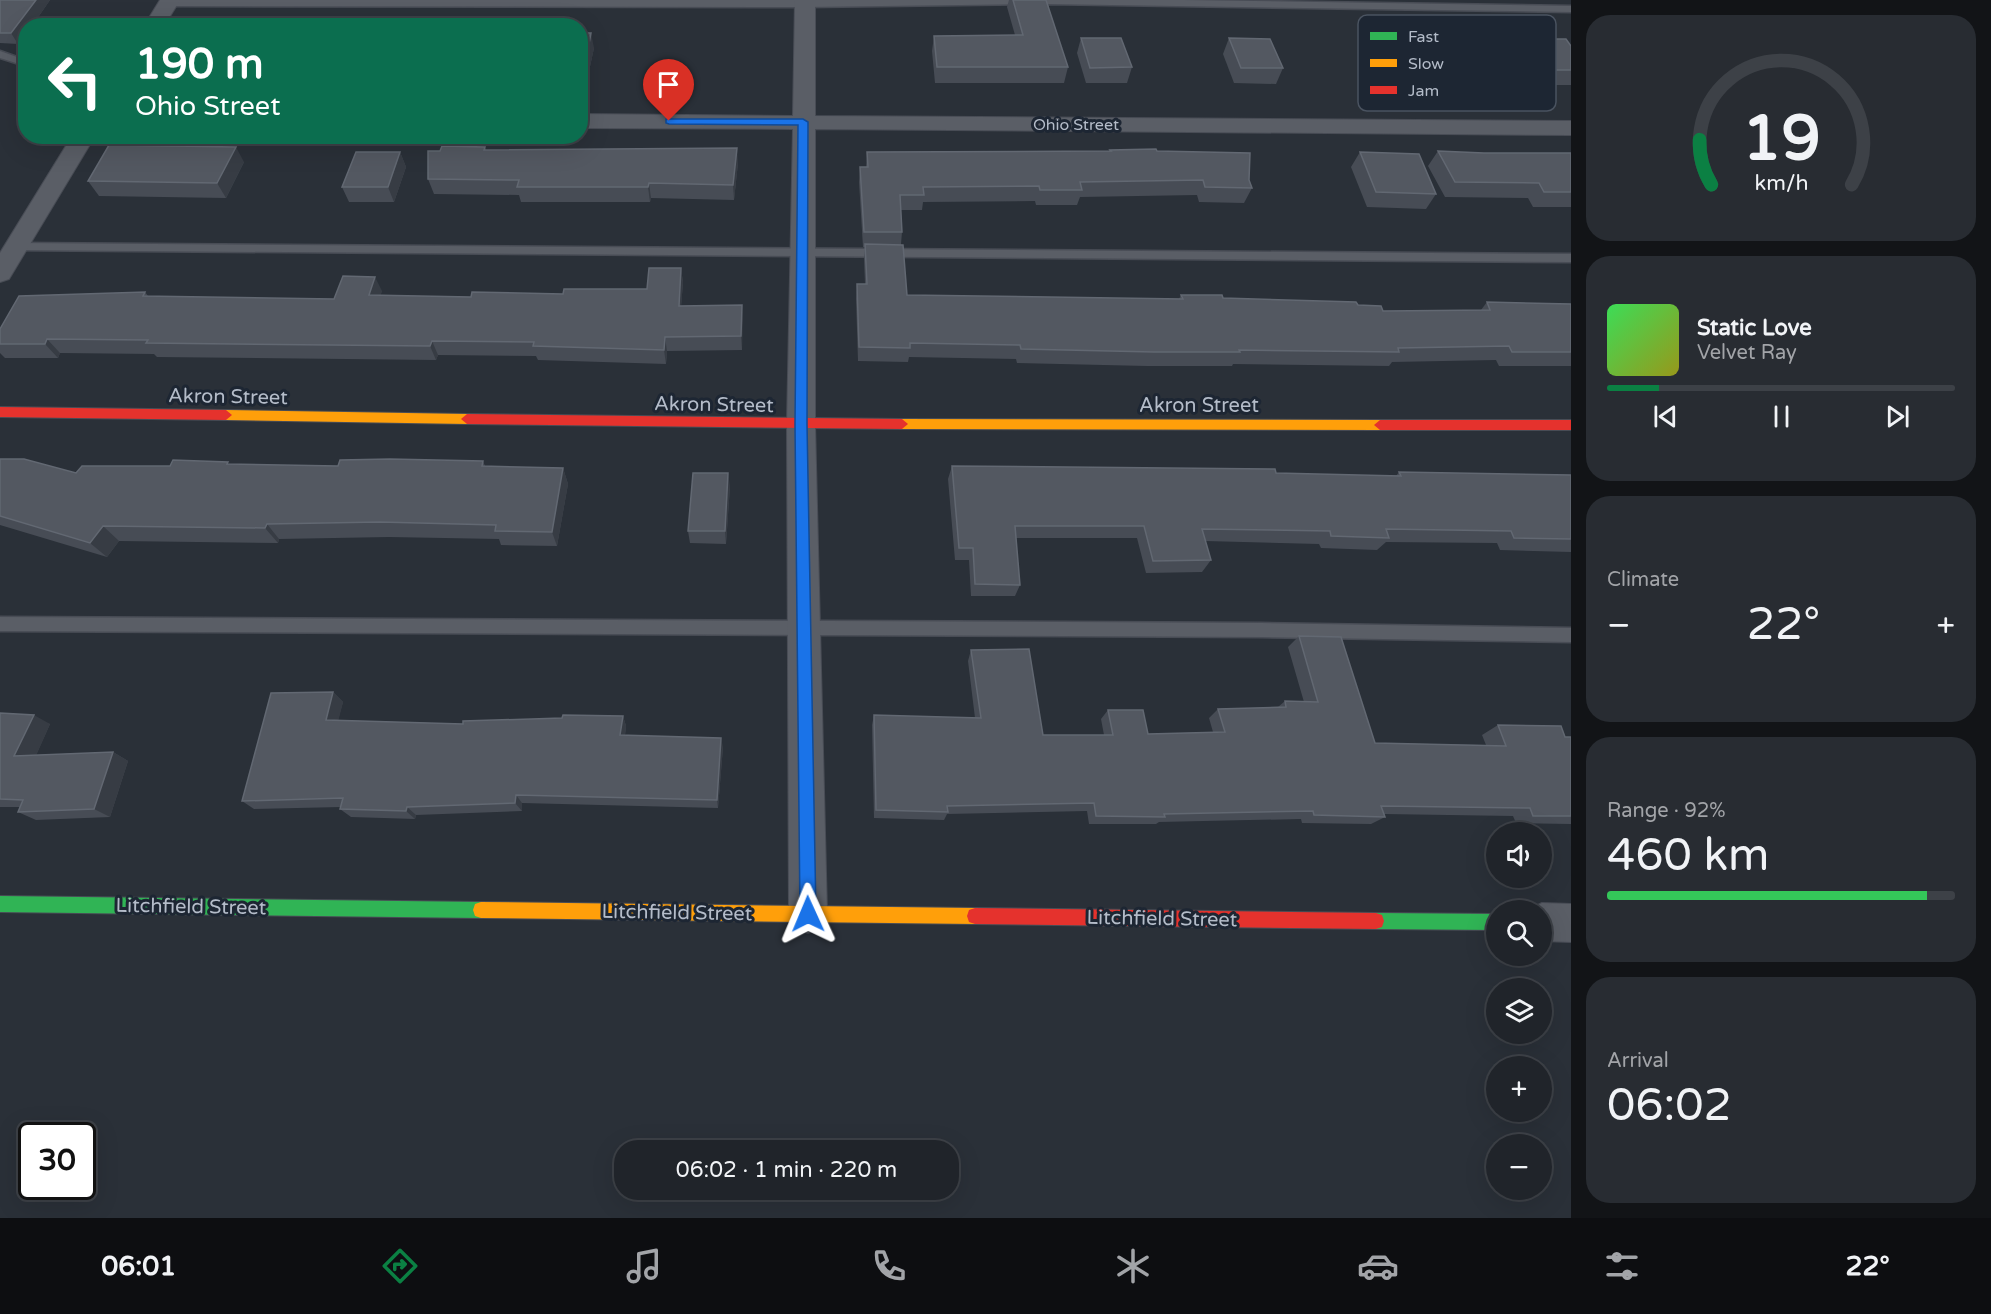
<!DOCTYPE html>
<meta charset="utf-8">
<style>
:root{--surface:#20242a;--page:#282c32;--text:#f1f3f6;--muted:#a2a4a8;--line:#3d4147;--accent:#0b8043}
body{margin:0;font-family:"Varela Round",sans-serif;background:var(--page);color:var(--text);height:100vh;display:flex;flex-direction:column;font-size:22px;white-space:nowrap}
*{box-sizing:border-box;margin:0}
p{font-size:20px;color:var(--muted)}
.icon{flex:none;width:33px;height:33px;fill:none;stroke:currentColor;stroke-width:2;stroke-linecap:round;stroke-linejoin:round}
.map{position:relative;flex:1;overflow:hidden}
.drawer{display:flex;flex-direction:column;gap:15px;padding:15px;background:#121417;width:420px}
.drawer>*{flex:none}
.banner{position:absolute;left:18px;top:18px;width:570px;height:126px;border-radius:24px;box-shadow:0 6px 24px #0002,0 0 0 2px var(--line);background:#0b6e4f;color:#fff;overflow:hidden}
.tools{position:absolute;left:1486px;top:822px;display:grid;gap:12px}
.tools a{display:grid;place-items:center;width:66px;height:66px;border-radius:50%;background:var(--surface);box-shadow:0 6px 24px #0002,0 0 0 2px var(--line);font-size:30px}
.speed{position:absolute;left:18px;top:1122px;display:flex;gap:12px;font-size:30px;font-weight:700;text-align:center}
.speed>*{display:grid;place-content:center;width:78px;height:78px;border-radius:50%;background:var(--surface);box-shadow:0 6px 24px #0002,0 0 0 2px var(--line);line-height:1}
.speed .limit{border:3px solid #111;border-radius:9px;background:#fff;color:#111}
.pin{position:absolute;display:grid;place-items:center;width:51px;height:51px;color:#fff;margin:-62px -26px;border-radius:50% 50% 50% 0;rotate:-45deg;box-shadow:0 0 6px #0007}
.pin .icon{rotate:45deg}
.me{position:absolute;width:66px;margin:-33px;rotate:359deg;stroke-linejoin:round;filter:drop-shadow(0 0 4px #0008)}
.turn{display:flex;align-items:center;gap:21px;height:126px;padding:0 18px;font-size:27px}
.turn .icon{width:78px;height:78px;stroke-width:2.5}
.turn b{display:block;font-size:42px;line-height:51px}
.big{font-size:45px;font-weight:600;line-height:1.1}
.drawer .card{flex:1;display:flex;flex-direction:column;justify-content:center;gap:9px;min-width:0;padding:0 21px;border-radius:24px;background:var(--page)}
.drawer .dial{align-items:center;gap:0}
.dial svg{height:156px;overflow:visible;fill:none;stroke:var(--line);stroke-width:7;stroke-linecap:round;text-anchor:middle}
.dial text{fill:var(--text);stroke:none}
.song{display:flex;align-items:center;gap:18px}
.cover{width:72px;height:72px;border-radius:9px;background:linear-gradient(135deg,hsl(130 70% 55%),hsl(60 70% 35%))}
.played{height:6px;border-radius:3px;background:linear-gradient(90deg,var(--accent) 15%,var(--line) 15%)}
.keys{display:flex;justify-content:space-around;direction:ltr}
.heat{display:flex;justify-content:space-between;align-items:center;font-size:33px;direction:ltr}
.charge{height:9px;border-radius:4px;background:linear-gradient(90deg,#34c759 92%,var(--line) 0)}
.trip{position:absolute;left:614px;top:1140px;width:345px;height:60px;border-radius:24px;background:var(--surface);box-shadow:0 6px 24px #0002,0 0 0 2px var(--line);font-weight:600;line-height:60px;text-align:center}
.tabs{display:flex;height:96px;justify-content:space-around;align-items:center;background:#0d0e11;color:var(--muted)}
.tabs .icon{width:42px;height:42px}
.tabs .selected{color:var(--accent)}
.tabs b{font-size:27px;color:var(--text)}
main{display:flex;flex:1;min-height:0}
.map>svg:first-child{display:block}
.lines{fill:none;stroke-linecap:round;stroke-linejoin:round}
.lane-casing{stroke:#484c55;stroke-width:3}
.street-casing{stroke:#484c55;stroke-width:2}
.fast-casing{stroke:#484c55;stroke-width:2}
.slow-casing{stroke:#484c55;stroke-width:2}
.jam-casing{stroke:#484c55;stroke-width:2}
.lane{fill:#5a5e66;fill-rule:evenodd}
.street{fill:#5a5e66;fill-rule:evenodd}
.fast{fill:#30b455;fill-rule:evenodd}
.slow{fill:#ff9f0a;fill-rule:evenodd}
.jam{fill:#e5322d;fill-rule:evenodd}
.wall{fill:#474c55}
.shaded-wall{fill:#373c44}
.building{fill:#535861;stroke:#626872;stroke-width:1.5}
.route{fill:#1a73e8;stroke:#114b97;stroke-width:1.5}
.labels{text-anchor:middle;stroke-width:6;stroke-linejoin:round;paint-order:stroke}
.far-street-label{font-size:16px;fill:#b4bcc9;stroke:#1d2633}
.street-label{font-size:20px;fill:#b4bcc9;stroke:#1d2633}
.key{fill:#1d2633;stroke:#4a5360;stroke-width:1.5}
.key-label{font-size:16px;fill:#b4bcc9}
</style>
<main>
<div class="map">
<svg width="1571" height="1218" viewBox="0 0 1571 1218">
<rect width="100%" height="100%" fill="#2a3038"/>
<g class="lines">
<g class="lane-casing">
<g id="lane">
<polygon points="1185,0 1571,6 1571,12 1047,4 805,7 168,6 163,3 168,0"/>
<polygon points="0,51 17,57 26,57 26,63 16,63 0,58"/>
<polygon points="17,243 1571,254 1571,262 12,250 11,247"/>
<polygon points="0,617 1261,623 1571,628 1571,642 1261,637 0,631"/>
</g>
</g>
<g class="street-casing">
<g id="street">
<polygon points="160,0 180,0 164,26 144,26"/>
<polygon points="795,0 815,0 815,116 1571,121 1571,135 815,129 815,424 827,914 821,927 808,933 795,927 789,914 787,424 793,129 580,128 580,114 793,116"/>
<polygon points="72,136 95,136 9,279 0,282 0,253"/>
<polygon points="1542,903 1571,904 1571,942 1542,941 1542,910 1528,910"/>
</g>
</g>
<g class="fast-casing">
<g id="fast">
<polygon points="0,896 481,902 487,904 489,910 487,916 481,918 0,912"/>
<polygon points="1376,913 1497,914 1497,930 1376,929 1370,927 1368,921 1370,915"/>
</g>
</g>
<g class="slow-casing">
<g id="slow">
<polygon points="226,410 467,414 473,419 467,424 226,420 220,415"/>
<polygon points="902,419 1380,420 1386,425 1380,430 902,429 896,424"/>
<polygon points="481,902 975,908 981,910 983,916 981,922 975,924 481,918 475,916 473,910 475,904"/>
</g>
</g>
<g class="jam-casing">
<g id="jam">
<polygon points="0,407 226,410 232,415 226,420 0,417"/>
<polygon points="467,414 902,419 908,424 902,429 467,424 461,419"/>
<polygon points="1380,420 1571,420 1571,430 1380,430 1374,425"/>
<polygon points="975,908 1376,913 1382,915 1384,921 1382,927 1376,929 975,924 969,922 967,916 969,910"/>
</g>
</g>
<use href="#lane" class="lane"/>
<use href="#street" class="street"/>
<use href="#fast" class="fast"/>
<use href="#slow" class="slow"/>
<use href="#jam" class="jam"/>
</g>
<g class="wall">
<polygon points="0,0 50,0 32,26 26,26 26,34 18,44 0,43"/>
<polygon points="1009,0 1046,0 1068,67 1064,83 935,83 932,51 934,36 1015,35 1007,7"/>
<polygon points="1376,23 1424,26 1504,62 1495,75 1390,72 1369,36"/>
<polygon points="580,33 594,48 587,80 580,80"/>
<polygon points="1081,38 1132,67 1127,83 1086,83 1077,53"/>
<polygon points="1229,38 1283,68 1276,84 1234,83 1223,54"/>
<polygon points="1523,39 1571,46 1571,85 1535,85 1513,54"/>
<polygon points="485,147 486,150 738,163 734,200 651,198 650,202 521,202 519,195 434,194 428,179 440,151"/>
<polygon points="1110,150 1157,151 1249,180 1252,188 1244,203 1199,202 1197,195 1080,197 1077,205 1036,205 1035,201 923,202 922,210 901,210 902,232 901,244 907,295 1179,299 1181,295 1223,298 1358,305 1383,311 1481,310 1487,302 1571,304 1571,366 1499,366 1496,360 1392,362 1389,366 1233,364 1232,366 1147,366 1017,363 1016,359 909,357 908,362 858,361 856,299 857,284 865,284 864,259 865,247 863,247 859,182 860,167 866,167 867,152 1110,151"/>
<polygon points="1438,151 1484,153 1571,153 1571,207 1533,207 1528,198 1445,197 1428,166"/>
<polygon points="400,152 406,167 394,202 349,202 342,187"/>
<polygon points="1360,152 1436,194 1426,209 1367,207 1351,167"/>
<polygon points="244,162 226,198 99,196 88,181"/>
<polygon points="681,268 683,283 681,306 742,305 742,350 667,351 666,364 538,360 536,356 438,355 436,360 157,357 154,354 60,353 58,358 5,358 0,353 0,329 145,292 148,296 334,299 382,291 380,295 471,297 563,294 647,289"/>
<polygon points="0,459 76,473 170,466 230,465 338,466 483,461 485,466 563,468 568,484 557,546 501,545 499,539 389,537 279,539 278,543 119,541 107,557 0,525"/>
<polygon points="952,466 1396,476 1399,472 1571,475 1571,552 1500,550 1497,543 1386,542 1377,550 1321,548 1319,544 1205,541 1211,560 1202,572 1146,573 1137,538 1016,538 1020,585 1015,596 971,596 969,560 955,560 948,479"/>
<polygon points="730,486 726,544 690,543 688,531"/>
<polygon points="1299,636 1375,743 1486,745 1482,735 1498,725 1565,737 1571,737 1571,824 1516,823 1513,816 1384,814 1385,817 1371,824 1302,823 1301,819 1159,822 1156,824 1089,824 1087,811 947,814 944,820 874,818 872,725 874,715 975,718 968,661 971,650 1043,735 1104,735 1101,719 1108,710 1148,734 1213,732 1209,718 1218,709 1278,707 1285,701 1304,702 1288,647"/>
<polygon points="333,692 343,702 338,720 463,724 623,716 626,726 625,735 723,747 718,808 522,803 522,811 416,815 415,819 351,817 340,809 341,807 254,809 242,801"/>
<polygon points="0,713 50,724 36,755 113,752 128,761 110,817 36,820 18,812 20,807 0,807"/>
</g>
<g class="shaded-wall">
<polygon points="36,0 50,0 32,26 26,26 26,34 18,44 11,33"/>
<polygon points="591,33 594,48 587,80 585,65"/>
<polygon points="236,147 244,162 226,198 217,183"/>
<polygon points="737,148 738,163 734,200 733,185"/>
<polygon points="400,152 406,167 394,202 388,187"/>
<polygon points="649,183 651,198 650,202 648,187"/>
<polygon points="681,268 683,283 680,321 679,306"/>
<polygon points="375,277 382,291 376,310 369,295"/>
<polygon points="742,305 743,320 742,350 741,336"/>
<polygon points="665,337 667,351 666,364 664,350"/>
<polygon points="47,339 60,353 58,358 45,344"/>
<polygon points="432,341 438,355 436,360 430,346"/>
<polygon points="563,468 568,484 557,546 552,532"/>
<polygon points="728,473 730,486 726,544 725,531"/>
<polygon points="267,524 279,539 278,543 265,528"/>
<polygon points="103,526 119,541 107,557 90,543"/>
<polygon points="333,692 343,702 336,730 326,720"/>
<polygon points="34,715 50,724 32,765 14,756"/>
<polygon points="623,716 626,726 624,745 620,735"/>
<polygon points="721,738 723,747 718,808 717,800"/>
<polygon points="113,752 128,761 110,817 94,809"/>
<polygon points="516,795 522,803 522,811 515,803"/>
<polygon points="407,807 416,815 415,819 406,811"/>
</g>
<g class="building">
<polygon points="0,0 36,0 11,33 0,33"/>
<polygon points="1013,0 1046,0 1068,67 937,67 934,36 1023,35"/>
<polygon points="379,24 379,26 299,26"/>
<polygon points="580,33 591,33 585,65 580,65"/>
<polygon points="1081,38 1121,38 1132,67 1090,68"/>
<polygon points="1229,38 1270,39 1283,68 1241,68"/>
<polygon points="1523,39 1566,39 1571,46 1571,70 1545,70"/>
<polygon points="109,145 236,147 217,183 88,181"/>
<polygon points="442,146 485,147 484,150 737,148 733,185 649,183 648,187 517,187 519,180 428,179 428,151 440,151"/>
<polygon points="1156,149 1157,151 1250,153 1249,180 1252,188 1205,187 1203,180 1080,182 1082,190 1040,190 1039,186 923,187 924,195 900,195 902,232 864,232 860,167 868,167 867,152 1111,151 1110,150"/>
<polygon points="1438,151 1484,153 1571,153 1571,192 1544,192 1539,183 1455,182"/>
<polygon points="356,152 400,152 388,187 342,187"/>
<polygon points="1360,152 1419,154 1436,194 1376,192"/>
<polygon points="865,244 903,245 907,295 1183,299 1181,295 1222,295 1223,298 1356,302 1358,305 1381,306 1383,311 1490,310 1487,302 1571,304 1571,352 1512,352 1509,346 1398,348 1399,352 1239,350 1240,352 1154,352 1021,349 1020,345 910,343 910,348 859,347 857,284 867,284"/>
<polygon points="649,268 681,268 679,306 742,305 741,336 665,337 664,350 533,346 534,342 432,341 430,346 146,343 148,340 47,339 45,344 0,344 0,329 19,296 145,292 143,296 334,299 343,276 375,277 369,295 471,297 472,292 563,294 564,289 647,289"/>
<polygon points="0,459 24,459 76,473 82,466 170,466 173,460 228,462 227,464 338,466 340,460 390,459 483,461 482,466 563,468 552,532 495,531 496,525 380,522 267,524 265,528 103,526 90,543 0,516"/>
<polygon points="952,466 1275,469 1276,473 1401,476 1399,472 1571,475 1571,539 1514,538 1511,531 1386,529 1389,538 1331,536 1330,531 1202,529 1211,560 1153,561 1144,526 1015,526 1020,585 975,584 973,548 959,548"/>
<polygon points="693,473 728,473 725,531 688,531"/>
<polygon points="1299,636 1341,637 1375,743 1506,746 1498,725 1561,726 1565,737 1571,737 1571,816 1533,816 1530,808 1381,806 1385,817 1314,815 1313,811 1164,814 1165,817 1096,816 1094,803 947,806 948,812 876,810 874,715 981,718 971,650 1029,649 1043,735 1113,735 1108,710 1143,710 1148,734 1225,732 1218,709 1286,707 1285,701 1318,702"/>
<polygon points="333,692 326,720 463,724 463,721 562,718 563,715 623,716 620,735 721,738 717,800 516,795 515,803 407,807 406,811 340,809 343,798 242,801 271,693"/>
<polygon points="0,713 34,715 14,756 113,752 94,809 18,812 23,800 0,799"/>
</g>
<polygon class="route" points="666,119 803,119 808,122 807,424 816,914 814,920 808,922 802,920 800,914 795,424 798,125 669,124 666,123"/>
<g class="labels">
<g class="far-street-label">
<text x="1076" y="130">Ohio Street</text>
</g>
<g class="street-label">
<text transform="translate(228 396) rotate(1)" y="7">Akron Street</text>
<text transform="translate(714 404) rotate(1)" y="7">Akron Street</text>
<text x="1199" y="412">Akron Street</text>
<text transform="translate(191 906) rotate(1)" y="7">Litchfield Street</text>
<text transform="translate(677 912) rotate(1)" y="7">Litchfield Street</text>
<text transform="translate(1162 918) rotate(1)" y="7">Litchfield Street</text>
</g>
</g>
<rect x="1358" y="15" width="198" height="96" rx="9" class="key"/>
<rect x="1370" y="32" width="27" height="8" fill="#30b455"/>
<rect x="1370" y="59" width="27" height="8" fill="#ff9f0a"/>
<rect x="1370" y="86" width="27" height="8" fill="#e5322d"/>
<g class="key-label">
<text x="1408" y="42">Fast</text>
<text x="1408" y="69">Slow</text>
<text x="1408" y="96">Jam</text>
</g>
</svg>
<div class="tools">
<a><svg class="icon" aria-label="sound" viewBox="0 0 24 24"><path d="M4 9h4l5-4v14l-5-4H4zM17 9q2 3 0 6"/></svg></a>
<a><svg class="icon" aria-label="search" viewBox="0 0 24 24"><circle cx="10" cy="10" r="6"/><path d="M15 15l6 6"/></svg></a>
<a><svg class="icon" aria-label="layers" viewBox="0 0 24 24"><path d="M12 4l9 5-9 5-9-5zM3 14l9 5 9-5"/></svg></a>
<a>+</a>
<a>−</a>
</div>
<div class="speed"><div class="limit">30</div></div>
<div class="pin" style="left:669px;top:121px;background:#d93025"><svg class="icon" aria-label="arrive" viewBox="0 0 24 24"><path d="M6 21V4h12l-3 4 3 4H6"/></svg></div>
<svg class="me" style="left:808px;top:914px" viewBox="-20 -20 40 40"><path d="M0-17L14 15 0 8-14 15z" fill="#1a73e8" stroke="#fff" stroke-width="4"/></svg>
<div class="trip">06:02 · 1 min · 220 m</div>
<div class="banner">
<div class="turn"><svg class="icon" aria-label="left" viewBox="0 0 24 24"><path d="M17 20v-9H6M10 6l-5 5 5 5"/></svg><div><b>190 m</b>Ohio Street</div></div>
</div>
</div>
<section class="drawer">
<div class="card dial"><svg viewBox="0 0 100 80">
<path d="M14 69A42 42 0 1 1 86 69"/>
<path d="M14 69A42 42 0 0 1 8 46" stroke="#0b8043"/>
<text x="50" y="56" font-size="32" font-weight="700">19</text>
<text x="50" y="72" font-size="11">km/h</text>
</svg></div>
<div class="card">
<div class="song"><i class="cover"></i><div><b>Static Love</b><p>Velvet Ray</p></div></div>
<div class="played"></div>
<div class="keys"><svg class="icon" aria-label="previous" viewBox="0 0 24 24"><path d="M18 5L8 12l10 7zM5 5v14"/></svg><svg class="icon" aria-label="pause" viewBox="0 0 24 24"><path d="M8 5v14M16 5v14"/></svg><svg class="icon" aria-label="next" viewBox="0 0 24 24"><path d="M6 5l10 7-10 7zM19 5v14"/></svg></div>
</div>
<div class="card"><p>Climate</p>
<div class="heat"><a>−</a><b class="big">22°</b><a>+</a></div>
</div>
<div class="card"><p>Range · 92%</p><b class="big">460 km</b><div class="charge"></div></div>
<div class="card"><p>Arrival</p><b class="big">06:02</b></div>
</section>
</main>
<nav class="tabs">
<b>06:01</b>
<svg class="icon selected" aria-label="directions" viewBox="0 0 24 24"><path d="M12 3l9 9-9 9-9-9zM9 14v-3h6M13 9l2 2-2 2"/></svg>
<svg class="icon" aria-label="music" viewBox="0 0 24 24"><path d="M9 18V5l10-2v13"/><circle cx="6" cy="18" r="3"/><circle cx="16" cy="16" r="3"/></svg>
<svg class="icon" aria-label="phone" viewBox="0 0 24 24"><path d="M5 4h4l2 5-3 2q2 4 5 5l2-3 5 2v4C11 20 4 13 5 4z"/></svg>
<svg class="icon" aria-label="climate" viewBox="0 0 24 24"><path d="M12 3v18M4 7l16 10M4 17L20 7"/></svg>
<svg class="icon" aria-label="car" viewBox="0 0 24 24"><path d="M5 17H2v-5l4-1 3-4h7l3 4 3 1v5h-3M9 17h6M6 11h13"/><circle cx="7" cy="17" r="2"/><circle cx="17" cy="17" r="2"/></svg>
<svg class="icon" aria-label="filters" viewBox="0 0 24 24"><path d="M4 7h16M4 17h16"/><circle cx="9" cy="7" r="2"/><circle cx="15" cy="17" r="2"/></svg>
<b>22°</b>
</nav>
